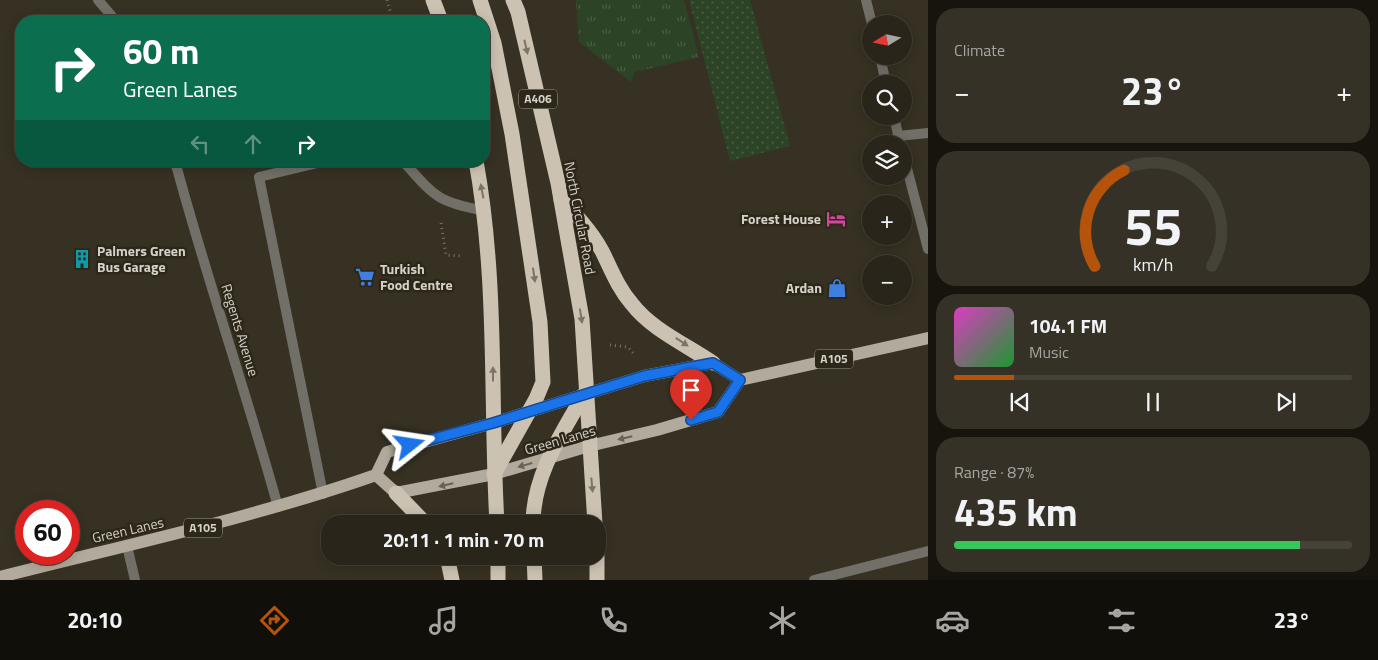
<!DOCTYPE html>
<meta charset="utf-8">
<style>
:root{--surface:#29251a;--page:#353127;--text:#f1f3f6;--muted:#a5a5a2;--line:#454239;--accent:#b45309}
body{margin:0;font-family:"Titillium Web",sans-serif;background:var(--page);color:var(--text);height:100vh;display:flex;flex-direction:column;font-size:19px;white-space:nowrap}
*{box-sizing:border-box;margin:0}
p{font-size:16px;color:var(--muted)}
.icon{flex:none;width:28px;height:28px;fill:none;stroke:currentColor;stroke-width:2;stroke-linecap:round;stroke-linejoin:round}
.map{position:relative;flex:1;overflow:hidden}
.panel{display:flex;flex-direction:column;gap:8px;padding:8px;background:#17140e;width:450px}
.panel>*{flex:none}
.guide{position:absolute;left:15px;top:15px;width:475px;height:152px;border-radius:20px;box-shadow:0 2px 12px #0003,0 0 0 1px var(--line);background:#0b6e4f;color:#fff;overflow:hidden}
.needle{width:32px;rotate:260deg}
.tools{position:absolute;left:862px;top:15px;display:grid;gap:10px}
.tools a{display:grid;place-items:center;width:50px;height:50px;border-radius:50%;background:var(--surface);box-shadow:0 2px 12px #0003,0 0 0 1px var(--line);font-size:25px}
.speed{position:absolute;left:15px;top:500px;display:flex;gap:10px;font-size:25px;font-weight:700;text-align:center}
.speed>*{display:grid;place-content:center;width:65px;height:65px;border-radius:50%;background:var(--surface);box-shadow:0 2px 12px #0003,0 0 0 1px var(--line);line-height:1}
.speed .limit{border:8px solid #d22;background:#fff;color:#111}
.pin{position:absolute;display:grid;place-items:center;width:42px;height:42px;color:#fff;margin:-51px -21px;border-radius:50% 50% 50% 0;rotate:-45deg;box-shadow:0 0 5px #0007}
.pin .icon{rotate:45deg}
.me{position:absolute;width:55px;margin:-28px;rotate:75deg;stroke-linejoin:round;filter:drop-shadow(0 0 4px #0008)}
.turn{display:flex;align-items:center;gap:18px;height:105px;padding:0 25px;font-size:22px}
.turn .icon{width:65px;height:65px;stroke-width:2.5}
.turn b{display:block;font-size:35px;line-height:42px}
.lanes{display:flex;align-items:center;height:48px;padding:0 25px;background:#0003;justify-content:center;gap:25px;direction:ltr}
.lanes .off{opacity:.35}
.big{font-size:38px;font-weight:700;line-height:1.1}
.panel .tile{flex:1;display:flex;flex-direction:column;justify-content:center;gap:8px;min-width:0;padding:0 18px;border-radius:20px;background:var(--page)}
.panel .dial{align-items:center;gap:0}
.dial svg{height:130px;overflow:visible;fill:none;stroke:var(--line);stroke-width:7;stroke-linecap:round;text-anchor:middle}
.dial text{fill:var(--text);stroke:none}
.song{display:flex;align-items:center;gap:15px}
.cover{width:60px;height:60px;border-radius:8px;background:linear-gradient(135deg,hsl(310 70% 55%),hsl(130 70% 35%))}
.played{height:5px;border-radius:2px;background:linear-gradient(90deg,var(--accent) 15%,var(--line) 15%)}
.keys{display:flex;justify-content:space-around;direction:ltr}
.heat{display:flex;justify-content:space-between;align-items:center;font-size:28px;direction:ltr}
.charge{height:8px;border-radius:4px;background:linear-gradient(90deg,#34c759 87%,var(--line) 0)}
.trip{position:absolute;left:321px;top:515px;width:285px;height:50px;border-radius:20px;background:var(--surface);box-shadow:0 2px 12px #0003,0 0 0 1px var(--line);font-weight:700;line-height:50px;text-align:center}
.dock{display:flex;height:80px;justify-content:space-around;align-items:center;background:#100f0a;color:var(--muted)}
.dock .icon{width:35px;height:35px}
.dock .active{color:var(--accent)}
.dock b{font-size:22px;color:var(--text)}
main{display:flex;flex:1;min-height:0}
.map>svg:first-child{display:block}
.grass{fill:url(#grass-tufts)}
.garden{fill:url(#garden-dots)}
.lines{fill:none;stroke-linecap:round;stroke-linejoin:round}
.path{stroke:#797468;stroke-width:3;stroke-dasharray:1 4;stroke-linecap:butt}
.lane{stroke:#726f68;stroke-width:10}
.street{stroke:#726f68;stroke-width:10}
.primary{stroke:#b2ab9d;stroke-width:12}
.highway{stroke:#ccc2b2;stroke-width:15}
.oneway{fill:#7c7466}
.oneway2{fill:#696255}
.route-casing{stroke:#114b97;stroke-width:12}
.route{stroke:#1a73e8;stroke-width:9}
.labels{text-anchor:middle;stroke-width:5;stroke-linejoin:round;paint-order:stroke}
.shield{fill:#2d271a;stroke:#a39f94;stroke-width:1}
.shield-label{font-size:12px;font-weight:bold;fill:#d6d2c9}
.street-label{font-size:14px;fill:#d6d2c9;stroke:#2d271a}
.poi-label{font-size:14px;font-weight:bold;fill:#d6d2c9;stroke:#2d271a;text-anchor:end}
</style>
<main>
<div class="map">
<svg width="928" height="580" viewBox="0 0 928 580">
<defs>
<pattern id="grass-tufts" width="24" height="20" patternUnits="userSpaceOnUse" patternTransform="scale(1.25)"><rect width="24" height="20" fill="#2c4326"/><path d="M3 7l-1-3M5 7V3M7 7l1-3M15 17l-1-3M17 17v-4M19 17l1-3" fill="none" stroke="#4a5d44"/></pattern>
<pattern id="garden-dots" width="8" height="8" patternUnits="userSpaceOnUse" patternTransform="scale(1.25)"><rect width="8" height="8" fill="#2c4326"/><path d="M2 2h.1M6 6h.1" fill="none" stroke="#4a5d44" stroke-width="1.8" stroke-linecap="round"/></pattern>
</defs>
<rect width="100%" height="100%" fill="#373123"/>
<polygon class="grass" points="576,0 684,0 699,57 635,72 631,82 579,42"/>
<polygon class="garden" points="689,0 750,0 790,146 730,161"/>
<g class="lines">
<g class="path">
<polyline points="387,0 393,21"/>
<polyline points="441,223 446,255 462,256"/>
<polyline points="610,345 628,347 633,353"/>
</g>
<g class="lane">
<polyline points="98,0 116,21"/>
<polyline points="898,136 928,133"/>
<path d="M403,161C435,197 437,202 485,211"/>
<polyline points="323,494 259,177 326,161"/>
<polyline points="814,580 928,551"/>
</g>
<g class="street">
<polyline points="866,0 872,24"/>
<polyline points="880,56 886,84"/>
<polyline points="894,116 900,144"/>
<polyline points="904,157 928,249"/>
<path d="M175,161C206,277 246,391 278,507"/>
<polyline points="127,546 135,580"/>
</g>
<g class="primary">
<polyline points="376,475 396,493 494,474 589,446 657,430 718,412 740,380"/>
<path d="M0,577C126,545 253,518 376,475L387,452L493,423L644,376L713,363L740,380L928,338"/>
</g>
<g class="highway">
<polyline points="433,0 441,21"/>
<polyline points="480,0 494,43 512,134 540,322 543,382 536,399 494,474"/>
<polyline points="513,0 518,12 558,183 582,319 595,524"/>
<path d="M476,161C498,281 490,403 497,524"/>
<path d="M561,200C577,216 591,231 602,251C611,269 618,288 632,304C652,330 687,345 713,363"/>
<polyline points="396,493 426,524"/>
<path d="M533,524C533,475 562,433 585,393"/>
<polyline points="447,556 452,580"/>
<polyline points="498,556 498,580"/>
<polyline points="534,556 535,580"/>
<polyline points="597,556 597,580"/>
</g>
</g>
<defs><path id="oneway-solid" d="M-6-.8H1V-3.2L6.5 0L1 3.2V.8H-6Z" transform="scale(1.25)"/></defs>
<g class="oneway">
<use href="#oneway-solid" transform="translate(526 47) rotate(77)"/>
<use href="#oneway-solid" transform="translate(482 191) rotate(-101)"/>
<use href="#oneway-solid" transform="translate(534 275) rotate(82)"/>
<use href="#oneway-solid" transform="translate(581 316) rotate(81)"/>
<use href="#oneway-solid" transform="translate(682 342) rotate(33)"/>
<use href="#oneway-solid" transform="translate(493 374) rotate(-90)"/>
<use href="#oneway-solid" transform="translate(592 485) rotate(85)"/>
</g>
<g class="oneway2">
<use href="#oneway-solid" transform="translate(625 438) rotate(167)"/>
<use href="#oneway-solid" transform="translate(525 465) rotate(164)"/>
<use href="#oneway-solid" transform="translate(446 485) rotate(167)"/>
</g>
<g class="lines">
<g class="route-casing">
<polyline id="route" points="410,445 493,423 644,376 713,363 740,380 718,412 691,420"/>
</g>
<use href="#route" class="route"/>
</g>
<defs>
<g id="hotel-bare" transform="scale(1.5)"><path d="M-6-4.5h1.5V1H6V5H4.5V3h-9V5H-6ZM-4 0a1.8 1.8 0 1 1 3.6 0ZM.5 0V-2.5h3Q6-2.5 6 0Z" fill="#d1479c" stroke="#2d271a" stroke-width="2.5" paint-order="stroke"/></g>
<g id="building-bare" transform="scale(1.5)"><path d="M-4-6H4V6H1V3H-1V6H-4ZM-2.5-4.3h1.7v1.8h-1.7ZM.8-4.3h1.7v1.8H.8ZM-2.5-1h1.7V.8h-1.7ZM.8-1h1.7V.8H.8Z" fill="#0f9aa8" stroke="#2d271a" stroke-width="2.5" paint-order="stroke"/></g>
<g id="supermarket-bare" transform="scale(1.5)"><path d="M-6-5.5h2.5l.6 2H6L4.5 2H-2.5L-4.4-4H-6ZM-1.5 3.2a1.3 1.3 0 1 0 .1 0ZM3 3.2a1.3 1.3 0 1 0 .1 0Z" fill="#3f7fe0" stroke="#2d271a" stroke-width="2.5" paint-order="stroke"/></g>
<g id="shop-bare" transform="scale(1.5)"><path d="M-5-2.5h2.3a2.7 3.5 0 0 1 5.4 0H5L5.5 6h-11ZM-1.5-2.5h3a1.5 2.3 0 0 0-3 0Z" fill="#3f7fe0" stroke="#2d271a" stroke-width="2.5" paint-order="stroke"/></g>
</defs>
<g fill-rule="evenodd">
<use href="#hotel-bare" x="836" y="219"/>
<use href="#building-bare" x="82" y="259"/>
<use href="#supermarket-bare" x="365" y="277"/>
<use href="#shop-bare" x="837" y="288"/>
</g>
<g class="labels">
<g class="shield">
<rect x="519" y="89.5" width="38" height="19" rx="4"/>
<rect x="815" y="349.5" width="38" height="19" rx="4"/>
<rect x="184" y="518.5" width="38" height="19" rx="4"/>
</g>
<g class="shield-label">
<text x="538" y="103">A406</text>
<text x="834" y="363">A105</text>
<text x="203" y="532">A105</text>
</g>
<g class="street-label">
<text transform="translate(580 218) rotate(79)" y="5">North Circular Road</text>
<text transform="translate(240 330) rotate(73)" y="5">Regents Avenue</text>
<text transform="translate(560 440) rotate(-16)" y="5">Green Lanes</text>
<text transform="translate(128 530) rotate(-13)" y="5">Green Lanes</text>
</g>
<g class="poi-label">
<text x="821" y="224">Forest House</text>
<text x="97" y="256" text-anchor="start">Palmers Green<tspan x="97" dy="16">Bus Garage</tspan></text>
<text x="380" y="274" text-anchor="start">Turkish<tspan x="380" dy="16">Food Centre</tspan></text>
<text x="822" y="293">Ardan</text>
</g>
</g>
</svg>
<div class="tools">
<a><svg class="needle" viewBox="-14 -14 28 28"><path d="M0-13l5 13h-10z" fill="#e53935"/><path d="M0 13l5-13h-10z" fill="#a5a5a2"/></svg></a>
<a><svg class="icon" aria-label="search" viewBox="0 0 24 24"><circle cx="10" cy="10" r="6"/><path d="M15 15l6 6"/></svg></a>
<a><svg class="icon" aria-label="layers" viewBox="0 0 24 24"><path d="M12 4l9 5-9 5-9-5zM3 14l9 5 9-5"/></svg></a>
<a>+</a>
<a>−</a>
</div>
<div class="speed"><div class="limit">60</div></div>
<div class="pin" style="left:691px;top:420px;background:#d93025"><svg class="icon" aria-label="arrive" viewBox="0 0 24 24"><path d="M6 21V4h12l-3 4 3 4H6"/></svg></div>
<svg class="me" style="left:410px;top:445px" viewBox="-20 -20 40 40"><path d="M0-17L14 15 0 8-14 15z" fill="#1a73e8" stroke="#fff" stroke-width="4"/></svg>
<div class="trip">20:11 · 1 min · 70 m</div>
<div class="guide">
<div class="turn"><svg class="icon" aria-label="right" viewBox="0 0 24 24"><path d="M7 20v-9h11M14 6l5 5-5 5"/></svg><div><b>60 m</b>Green Lanes</div></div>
<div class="lanes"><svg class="icon off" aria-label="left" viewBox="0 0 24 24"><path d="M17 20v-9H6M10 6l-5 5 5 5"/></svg><svg class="icon off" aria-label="ahead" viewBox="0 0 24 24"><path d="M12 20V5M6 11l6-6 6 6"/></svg><svg class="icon" aria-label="right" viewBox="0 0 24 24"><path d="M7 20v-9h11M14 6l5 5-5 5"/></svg></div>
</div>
</div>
<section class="panel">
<div class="tile"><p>Climate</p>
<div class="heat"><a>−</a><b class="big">23°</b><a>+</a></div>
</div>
<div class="tile dial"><svg viewBox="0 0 100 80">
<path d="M14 69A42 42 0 1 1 86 69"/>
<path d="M14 69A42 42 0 0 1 32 10" stroke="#b45309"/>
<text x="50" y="56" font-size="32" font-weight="700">55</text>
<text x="50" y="72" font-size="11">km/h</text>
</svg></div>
<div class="tile">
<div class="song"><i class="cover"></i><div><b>104.1 FM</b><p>Music</p></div></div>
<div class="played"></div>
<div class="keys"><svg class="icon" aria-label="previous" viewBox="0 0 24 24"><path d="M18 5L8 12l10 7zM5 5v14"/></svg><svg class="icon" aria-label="pause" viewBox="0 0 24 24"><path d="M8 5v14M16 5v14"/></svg><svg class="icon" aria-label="next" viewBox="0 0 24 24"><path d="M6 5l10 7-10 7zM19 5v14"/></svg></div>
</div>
<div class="tile"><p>Range · 87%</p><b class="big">435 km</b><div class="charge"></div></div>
</section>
</main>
<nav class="dock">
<b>20:10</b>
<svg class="icon active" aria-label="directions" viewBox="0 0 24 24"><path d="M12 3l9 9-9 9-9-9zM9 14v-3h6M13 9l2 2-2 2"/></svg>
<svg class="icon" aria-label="music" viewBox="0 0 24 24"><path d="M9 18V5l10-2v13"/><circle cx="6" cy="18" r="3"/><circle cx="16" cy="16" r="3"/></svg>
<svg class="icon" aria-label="phone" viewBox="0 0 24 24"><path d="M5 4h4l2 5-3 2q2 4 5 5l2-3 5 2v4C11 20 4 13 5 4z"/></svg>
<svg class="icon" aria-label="climate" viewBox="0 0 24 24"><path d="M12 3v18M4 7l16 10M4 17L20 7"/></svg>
<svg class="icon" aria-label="car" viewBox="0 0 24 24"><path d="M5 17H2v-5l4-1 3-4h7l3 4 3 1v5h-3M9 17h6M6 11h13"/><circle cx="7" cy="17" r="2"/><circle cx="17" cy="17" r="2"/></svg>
<svg class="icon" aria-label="filters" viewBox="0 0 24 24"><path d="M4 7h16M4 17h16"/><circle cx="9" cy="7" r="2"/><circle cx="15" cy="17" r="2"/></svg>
<b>23°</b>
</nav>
